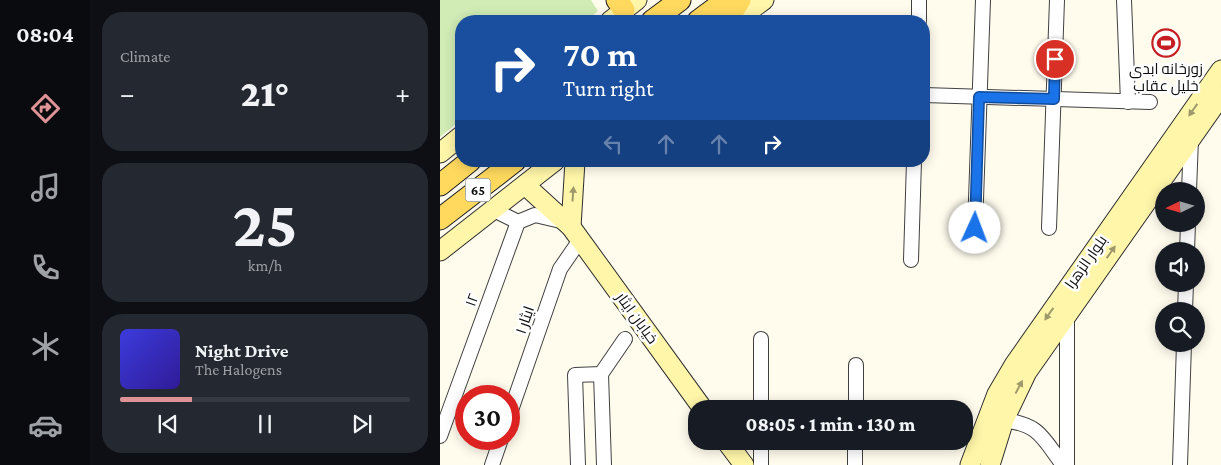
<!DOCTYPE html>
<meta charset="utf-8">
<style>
:root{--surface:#171b24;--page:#242831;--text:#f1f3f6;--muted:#9ea1a6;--line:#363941;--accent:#de9397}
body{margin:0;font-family:"Crimson Pro",Cairo,serif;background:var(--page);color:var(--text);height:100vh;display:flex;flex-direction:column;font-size:19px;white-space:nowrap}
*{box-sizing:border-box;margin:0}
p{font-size:16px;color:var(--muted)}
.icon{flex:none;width:28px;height:28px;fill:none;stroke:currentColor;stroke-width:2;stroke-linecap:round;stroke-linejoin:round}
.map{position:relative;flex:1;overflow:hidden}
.sheet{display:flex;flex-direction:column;gap:12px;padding:12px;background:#0d0f14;width:350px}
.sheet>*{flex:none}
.top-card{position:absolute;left:15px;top:15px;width:475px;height:152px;border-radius:20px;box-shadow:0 2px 12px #0003;background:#1a4fa0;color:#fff;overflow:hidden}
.needle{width:32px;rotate:265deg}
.controls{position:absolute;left:715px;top:182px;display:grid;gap:10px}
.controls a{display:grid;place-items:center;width:50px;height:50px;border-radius:50%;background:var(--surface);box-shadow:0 2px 12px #0003;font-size:25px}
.speed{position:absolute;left:15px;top:385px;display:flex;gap:10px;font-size:25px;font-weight:700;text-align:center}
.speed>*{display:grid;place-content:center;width:65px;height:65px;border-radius:50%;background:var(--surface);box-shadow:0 2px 12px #0003;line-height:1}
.speed .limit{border:8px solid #d22;background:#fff;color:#111}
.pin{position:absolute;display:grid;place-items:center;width:42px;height:42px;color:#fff;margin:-21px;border:2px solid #fff;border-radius:50%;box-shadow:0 1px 5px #0007}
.me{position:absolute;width:55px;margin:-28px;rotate:2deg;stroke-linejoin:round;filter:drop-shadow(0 0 4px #0008)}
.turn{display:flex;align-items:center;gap:18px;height:105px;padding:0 25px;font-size:22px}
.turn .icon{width:65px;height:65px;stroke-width:2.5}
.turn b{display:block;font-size:35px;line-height:42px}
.lanes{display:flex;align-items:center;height:48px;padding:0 25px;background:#0003;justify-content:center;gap:25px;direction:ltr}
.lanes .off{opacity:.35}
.big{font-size:38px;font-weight:800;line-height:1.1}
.sheet .card{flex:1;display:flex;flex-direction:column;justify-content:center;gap:8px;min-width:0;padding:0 18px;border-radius:20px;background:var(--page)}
.sheet .dial{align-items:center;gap:0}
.dial b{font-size:65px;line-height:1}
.song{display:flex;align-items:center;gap:15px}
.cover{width:60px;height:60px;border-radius:8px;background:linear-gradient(135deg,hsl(240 70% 55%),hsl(250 70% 35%))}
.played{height:5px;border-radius:2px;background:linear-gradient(90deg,var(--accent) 25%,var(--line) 25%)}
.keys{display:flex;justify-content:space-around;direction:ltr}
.heat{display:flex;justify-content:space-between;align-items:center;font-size:28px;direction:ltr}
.trip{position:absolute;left:248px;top:400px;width:285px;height:50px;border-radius:20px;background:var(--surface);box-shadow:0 2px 12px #0003;font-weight:800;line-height:50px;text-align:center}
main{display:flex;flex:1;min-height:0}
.tabs{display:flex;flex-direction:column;width:90px;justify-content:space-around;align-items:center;background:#090b0e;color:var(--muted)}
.tabs .icon{width:35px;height:35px}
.tabs .active{color:var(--accent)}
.tabs b{font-size:22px;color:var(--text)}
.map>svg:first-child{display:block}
.green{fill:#d1ecb5}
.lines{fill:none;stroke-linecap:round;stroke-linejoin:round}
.street-casing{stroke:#404040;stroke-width:16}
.secondary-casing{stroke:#2f2f2f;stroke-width:21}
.primary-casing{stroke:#1e1e1e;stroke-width:23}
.street{stroke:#fff;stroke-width:14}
.secondary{stroke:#fff6a9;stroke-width:19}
.primary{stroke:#ffd95e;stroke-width:21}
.oneway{fill:#9e996b}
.route-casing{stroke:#114b97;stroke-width:12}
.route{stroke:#1a73e8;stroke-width:9}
.labels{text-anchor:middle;stroke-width:5;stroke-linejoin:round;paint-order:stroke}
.shield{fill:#fff;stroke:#565656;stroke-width:1}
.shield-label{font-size:14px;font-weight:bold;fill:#0d0d0d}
.poi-label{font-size:15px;fill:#0d0d0d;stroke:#fff}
.street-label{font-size:15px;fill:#0d0d0d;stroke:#fff}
</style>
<main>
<nav class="tabs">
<b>08:04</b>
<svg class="icon active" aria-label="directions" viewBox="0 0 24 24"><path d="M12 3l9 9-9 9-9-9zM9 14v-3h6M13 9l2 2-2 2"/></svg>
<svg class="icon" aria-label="music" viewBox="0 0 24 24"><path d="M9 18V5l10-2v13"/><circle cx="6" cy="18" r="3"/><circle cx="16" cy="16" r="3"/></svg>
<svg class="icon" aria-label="phone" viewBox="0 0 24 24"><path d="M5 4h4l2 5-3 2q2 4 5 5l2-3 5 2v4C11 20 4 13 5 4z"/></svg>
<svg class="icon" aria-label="climate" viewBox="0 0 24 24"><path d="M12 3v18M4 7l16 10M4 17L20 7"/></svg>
<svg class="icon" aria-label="car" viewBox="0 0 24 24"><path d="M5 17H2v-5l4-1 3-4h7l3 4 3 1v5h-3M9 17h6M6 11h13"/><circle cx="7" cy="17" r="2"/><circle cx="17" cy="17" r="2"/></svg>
</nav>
<section class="sheet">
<div class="card"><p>Climate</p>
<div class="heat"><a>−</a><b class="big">21°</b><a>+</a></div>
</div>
<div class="card dial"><b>25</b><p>km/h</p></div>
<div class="card">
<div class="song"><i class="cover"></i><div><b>Night Drive</b><p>The Halogens</p></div></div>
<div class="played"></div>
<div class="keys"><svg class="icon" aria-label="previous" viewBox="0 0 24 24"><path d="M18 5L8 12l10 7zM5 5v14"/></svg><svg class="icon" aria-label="pause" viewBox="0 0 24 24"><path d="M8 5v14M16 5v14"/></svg><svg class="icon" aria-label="next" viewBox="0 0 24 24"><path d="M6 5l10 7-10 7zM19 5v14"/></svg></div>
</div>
</section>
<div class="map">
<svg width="781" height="465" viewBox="0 0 781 465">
<rect width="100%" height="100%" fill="#fffcee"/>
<polygon class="green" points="0,0 151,0 158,11 146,21 21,21 21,120 0,137"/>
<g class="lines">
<g class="street-casing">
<g id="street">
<polyline points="684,0 688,102"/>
<polyline points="479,21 479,0"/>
<polyline points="484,95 710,102"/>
<polyline points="749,191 751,139"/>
<polyline points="54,210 78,222"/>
<polyline points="535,228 543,0"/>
<polyline points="609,228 617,0"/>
<polyline points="747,251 748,224"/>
<polyline points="471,260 474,161"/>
<polyline points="745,311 746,284"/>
<polyline points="627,315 627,465"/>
<polyline points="321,339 321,409"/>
<polyline points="161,374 185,339"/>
<polyline points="416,409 416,365"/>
<polyline points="69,416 120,269 140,240"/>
<path d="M564,420C600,425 602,437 623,465"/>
<polyline points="0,436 78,222 95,215 125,222"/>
<polyline points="321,441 321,465"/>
<polyline points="52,465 61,439"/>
<polyline points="138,465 135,375 161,374 164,465"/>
<polyline points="415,465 415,441"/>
<polyline points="740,465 744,344"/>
</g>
</g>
<g class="secondary-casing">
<g id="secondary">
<polyline points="170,21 197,0"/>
<polyline points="296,21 324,0"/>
<polyline points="0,153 21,136"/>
<polyline points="85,185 131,227 263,409"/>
<polyline points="131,227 135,161"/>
<polyline points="0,251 115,161"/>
<polyline points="286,441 304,465"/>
<polyline points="530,465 557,394 574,365 781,70"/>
<polyline points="550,465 564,420 587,372 781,96"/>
</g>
</g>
<g class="primary-casing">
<g id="primary">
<polyline points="177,0 184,10"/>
<polyline points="212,21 240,0"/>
<polyline points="258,21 286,0"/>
<polyline points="287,21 300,0"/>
<polyline points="0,185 30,161"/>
<polyline points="0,219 75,161"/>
</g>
</g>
<use href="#street" class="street"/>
<use href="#secondary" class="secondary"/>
<use href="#primary" class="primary"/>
</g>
<defs><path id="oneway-solid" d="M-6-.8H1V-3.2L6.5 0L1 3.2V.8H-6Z" transform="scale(1.25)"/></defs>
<g class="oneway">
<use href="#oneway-solid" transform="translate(753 110) rotate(125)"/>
<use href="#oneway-solid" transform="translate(133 194) rotate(-86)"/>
<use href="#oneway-solid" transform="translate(671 252) rotate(-55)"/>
<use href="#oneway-solid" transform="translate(609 314) rotate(125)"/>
<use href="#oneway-solid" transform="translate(579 387) rotate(-62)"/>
</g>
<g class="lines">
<g class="route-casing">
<polyline id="route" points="535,228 539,97 614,99 615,59"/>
</g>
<use href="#route" class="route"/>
</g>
<defs>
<g id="stadium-ring" transform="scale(1.4375)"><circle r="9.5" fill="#fff" stroke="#c61d23" stroke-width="1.5"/><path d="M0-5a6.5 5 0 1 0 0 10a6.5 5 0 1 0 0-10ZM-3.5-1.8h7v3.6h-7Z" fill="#c61d23"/></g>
</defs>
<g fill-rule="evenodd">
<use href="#stadium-ring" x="726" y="43"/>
</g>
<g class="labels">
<rect class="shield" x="25.5" y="178.5" width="25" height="23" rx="4"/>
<g class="shield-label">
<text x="38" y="195">65</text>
</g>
<g class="poi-label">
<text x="726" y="74">زورخانه ابدی<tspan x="726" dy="17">خلیل عقاب</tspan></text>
</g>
<g class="street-label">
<text transform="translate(646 262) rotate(-55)" y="5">بلوار الزهرا</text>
<text transform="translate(32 300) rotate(-70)" y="5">۱۲</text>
<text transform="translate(197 318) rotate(54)" y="5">خیابان ایثار</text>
<text transform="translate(85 320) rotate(-71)" y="5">ایثار ۱</text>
</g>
</g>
</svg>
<div class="controls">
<a><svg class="needle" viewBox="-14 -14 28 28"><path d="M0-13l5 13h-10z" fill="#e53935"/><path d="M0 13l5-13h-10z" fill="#9ea1a6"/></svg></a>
<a><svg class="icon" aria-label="sound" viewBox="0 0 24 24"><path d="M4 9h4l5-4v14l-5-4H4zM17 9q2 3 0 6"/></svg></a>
<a><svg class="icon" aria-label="search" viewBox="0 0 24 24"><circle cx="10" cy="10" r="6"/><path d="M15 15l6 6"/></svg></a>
</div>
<div class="speed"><div class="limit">30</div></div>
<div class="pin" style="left:615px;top:59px;background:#d93025"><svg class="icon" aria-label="arrive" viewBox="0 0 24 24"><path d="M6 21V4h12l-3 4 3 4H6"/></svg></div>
<svg class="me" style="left:535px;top:228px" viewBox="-20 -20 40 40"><circle r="19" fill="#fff"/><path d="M0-13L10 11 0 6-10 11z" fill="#1a73e8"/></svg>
<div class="trip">08:05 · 1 min · 130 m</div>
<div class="top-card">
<div class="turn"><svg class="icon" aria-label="right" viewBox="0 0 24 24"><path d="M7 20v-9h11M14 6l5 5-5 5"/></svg><div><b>70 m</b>Turn right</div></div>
<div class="lanes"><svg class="icon off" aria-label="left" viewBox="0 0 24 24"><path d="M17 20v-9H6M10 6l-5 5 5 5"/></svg><svg class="icon off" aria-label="ahead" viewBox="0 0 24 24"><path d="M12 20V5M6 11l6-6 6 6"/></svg><svg class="icon off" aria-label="ahead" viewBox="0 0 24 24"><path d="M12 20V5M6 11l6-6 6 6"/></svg><svg class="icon" aria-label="right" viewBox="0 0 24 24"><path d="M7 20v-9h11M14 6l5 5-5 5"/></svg></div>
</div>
</div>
</main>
